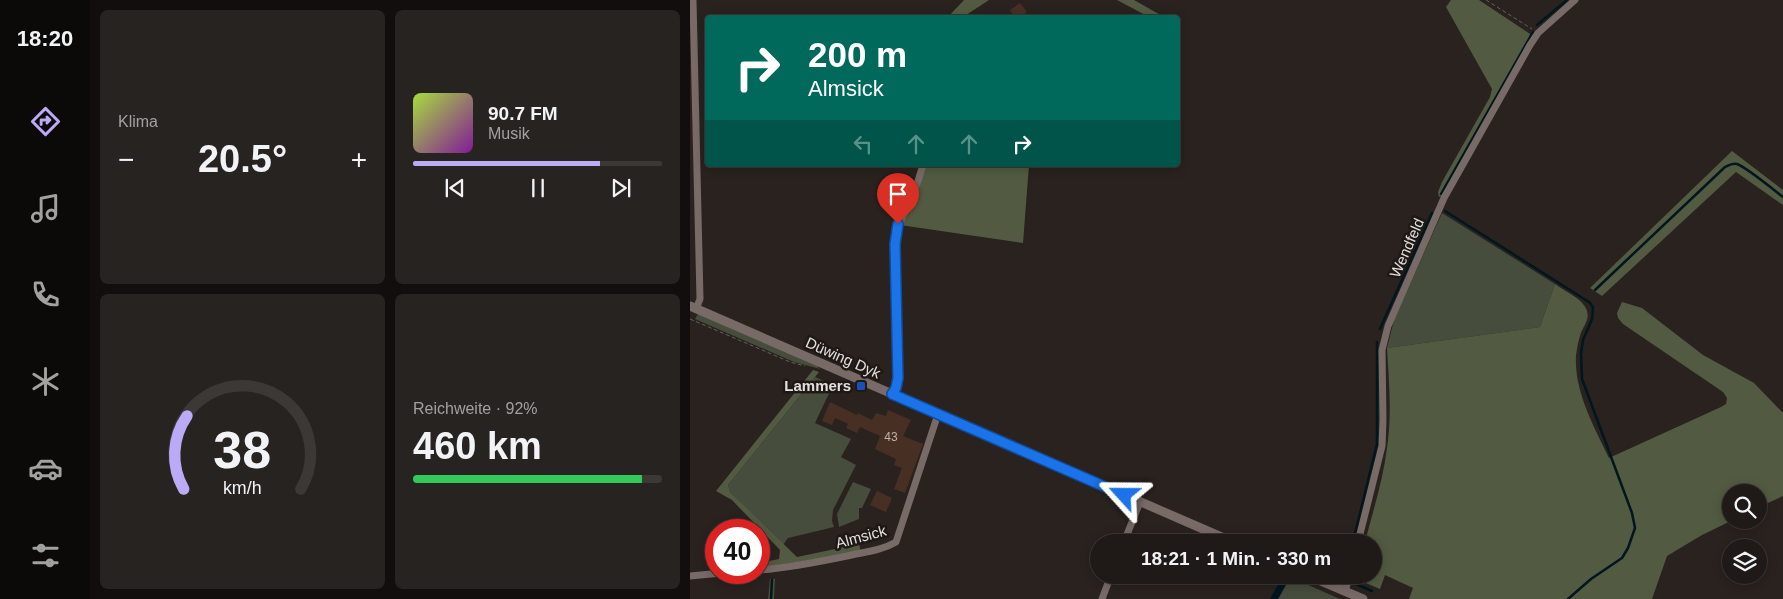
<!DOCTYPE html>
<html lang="de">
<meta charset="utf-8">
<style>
:root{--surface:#1f1a17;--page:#272320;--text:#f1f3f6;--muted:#a1a1a1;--line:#3c3836;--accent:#bbaaf6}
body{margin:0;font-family:Helvetica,sans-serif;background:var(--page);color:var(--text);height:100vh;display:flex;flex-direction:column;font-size:19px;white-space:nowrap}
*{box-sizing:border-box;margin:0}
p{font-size:16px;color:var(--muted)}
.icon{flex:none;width:28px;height:28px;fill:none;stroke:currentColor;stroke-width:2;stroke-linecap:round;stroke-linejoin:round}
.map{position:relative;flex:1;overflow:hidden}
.side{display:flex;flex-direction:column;gap:10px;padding:10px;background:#110e0d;width:600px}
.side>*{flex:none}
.banner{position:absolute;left:15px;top:15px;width:475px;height:152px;border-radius:5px;box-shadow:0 2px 12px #0003,0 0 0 1px var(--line);background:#00695c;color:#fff;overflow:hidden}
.fabs{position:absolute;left:1032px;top:484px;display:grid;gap:10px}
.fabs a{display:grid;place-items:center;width:45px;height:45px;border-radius:50%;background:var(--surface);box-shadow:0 2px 12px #0003,0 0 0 1px var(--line);font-size:25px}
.speed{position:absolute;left:15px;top:519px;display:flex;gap:10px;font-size:25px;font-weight:700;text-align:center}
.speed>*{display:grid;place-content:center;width:65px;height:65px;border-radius:50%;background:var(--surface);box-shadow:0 2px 12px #0003,0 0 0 1px var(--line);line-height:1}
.speed .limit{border:8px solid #d22;background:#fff;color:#111}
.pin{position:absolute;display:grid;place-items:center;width:42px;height:42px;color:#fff;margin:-51px -21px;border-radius:50% 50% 50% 0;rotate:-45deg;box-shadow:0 0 5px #0007}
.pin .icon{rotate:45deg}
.me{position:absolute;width:55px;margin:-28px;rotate:294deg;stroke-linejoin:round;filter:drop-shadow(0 0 4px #0008)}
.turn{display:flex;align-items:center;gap:18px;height:105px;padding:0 20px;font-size:22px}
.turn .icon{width:65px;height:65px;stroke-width:2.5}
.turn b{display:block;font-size:35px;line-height:42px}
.lanes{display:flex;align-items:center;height:48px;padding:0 20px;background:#0003;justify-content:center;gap:25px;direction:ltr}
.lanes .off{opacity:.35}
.big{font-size:38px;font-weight:600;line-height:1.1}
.side .widget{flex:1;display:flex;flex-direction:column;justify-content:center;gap:8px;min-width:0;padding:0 18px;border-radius:8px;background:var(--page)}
.side .dial{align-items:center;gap:0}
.dial svg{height:130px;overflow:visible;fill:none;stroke:var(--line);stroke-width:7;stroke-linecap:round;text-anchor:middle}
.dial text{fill:var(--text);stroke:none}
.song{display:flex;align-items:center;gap:15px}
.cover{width:60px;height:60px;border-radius:8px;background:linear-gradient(135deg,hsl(80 70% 55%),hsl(290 70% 35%))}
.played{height:5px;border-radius:2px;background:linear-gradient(90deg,var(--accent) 75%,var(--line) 75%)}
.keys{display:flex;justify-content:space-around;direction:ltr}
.heat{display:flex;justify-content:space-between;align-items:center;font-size:28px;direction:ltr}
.charge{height:8px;border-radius:4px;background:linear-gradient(90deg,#34c759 92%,var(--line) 0)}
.side .tiles{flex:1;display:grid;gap:10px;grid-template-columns:repeat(2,1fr)}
.trip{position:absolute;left:400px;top:534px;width:292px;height:50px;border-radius:25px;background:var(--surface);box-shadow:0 2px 12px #0003,0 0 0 1px var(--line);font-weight:600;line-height:50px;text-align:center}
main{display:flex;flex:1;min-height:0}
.dock{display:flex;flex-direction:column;width:90px;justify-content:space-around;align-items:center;background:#0c0a09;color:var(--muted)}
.dock .icon{width:35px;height:35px}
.dock .active{color:var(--accent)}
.dock b{font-size:22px;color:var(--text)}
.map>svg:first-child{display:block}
.green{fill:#474d3c}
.forest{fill:#525b41}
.water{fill:#01161e}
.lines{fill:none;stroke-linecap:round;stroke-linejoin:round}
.stream{stroke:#01161e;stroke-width:2.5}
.building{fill:#482f23}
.path{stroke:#655f5c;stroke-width:1;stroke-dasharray:4 2.5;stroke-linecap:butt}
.minor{stroke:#786a67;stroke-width:7}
.tertiary{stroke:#786a67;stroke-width:9}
.route-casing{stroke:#114b97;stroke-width:12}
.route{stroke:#1a73e8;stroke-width:9}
.transit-dot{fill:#1a4fb4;stroke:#1f1916;stroke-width:2}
.labels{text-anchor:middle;stroke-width:5;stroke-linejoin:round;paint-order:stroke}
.number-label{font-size:12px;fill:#bcb3ae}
.street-label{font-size:15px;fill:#e3dfdd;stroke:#1f1916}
.poi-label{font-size:15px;font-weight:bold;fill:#e3dfdd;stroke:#1f1916;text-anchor:end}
</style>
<main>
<nav class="dock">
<b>18:20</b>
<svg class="icon active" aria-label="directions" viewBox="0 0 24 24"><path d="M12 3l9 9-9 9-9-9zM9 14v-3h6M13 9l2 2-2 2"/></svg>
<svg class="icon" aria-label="music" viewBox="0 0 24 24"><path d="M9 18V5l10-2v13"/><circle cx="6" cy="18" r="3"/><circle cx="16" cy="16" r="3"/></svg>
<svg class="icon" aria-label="phone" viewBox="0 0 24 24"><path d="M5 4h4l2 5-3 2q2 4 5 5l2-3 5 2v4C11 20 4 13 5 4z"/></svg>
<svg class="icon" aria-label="climate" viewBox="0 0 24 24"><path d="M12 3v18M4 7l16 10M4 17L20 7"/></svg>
<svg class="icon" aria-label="car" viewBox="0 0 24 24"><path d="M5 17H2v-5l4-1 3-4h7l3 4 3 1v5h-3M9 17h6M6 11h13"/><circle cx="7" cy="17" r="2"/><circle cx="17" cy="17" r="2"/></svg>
<svg class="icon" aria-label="filters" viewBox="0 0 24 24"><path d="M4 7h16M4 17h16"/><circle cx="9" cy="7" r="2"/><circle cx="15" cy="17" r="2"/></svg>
</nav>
<section class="side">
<div class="tiles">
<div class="widget"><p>Klima</p>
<div class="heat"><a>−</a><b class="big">20.5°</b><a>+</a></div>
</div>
<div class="widget">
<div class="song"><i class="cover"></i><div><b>90.7 FM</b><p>Musik</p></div></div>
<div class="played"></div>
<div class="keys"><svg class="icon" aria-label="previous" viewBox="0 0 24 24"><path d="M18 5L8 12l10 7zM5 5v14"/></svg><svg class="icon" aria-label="pause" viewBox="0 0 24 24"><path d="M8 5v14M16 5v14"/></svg><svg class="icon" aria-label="next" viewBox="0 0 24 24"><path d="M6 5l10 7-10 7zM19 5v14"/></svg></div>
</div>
<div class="widget dial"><svg viewBox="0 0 100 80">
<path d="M14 69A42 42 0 1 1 86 69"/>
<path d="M14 69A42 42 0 0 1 16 24" stroke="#bbaaf6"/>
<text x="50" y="56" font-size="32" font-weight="700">38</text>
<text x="50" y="72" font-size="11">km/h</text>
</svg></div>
<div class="widget"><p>Reichweite · 92%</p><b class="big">460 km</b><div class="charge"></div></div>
</div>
</section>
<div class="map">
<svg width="1093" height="599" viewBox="0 0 1093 599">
<rect width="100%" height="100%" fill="#29221f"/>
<g class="green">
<polygon points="752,213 865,284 850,327 697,348 704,320"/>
<polygon points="8,314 126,365 130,369 104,362 5,319"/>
<polygon points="125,377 143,385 125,423 161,439 151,457 166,465 143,510 142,521 144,527 98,538 93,545 40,492 38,485"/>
<polygon points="163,482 181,489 172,508 169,508 169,519 149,527 147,514"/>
<polygon points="600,577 650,599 588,599"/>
<polygon points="80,579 85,579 84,599 78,599"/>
</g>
<g class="forest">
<polygon points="274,0 299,0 273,17 258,17"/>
<polygon points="427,0 444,0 474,17 459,17"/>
<polygon points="761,0 789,0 840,34 838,41 754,195 749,197 748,192 752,182 800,97 802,89 756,7"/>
<polygon points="1042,151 1093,190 1093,205 1046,172 912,296 900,288"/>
<polygon points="339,165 333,243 210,225 235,166"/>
<path d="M865,284C874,291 894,299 897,311C900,321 892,327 890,336C888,342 887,349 886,355C884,392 904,426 919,458L1031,407L1036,404L1037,398L1033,392L933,324L928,318L927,313L932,302L952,308L1013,355L1064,383L1093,413V496L1069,507V492H1041V520H1043L1012,535L977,556L962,599H719L723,588L695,575L690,589L666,579L667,575H684V542H675C683,511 693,480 697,448C702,415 699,382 697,348L850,327Z"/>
<polygon points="123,370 129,372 38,485 40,492 107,557 169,544 171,552 69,568 69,563 89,559 90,550 42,500 26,491"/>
</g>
<polygon class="water" points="591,579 597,583 588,599 580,599"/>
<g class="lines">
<g class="stream">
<polyline points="847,25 877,0"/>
<polyline points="751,194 843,32"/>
<polyline points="755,211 899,302 903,307 902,319 893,340 891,353 892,379 942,513 945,528 938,548 932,558 901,579 878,599"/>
<path d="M905,290L1035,167C1039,165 1042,163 1047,164C1056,167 1084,190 1093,197"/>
<polyline points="690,329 742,213"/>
<polyline points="663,542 687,444 687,342"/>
<polyline points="639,575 650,578 654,575"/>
<polyline points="666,584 682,591"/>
<polyline points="81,599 82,580"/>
</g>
</g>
<g class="building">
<polygon points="330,3 337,12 329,18 325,18 320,10"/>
<polygon points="140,402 167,415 168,413 182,420 186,413 196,416 198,410 221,420 213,436 233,444 215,493 204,489 212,468 204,465 206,459 185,449 190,436 170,427 167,433 156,428 158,424 145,418 142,425 132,421"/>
<polygon points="187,491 202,498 196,512 180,505"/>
</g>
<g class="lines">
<g class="path">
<polyline points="796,0 842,29"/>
<polyline points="0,319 100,362 115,366"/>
<polyline points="600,575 608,579"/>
</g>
<g class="minor">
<polyline points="3,0 10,299 6,309"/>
<polyline points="202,394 206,388 208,378 205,269 206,232 228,181 233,165"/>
<polyline points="434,542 450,502"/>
<polyline points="668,542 692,446 693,420 692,350 698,326 754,198 840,45 848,33 885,0"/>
<path d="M69,570C99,568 128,562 157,556C174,552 191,551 206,542L248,414"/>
<polyline points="0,576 42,572"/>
<polyline points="655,591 660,575"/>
<polyline points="412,599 421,575"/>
</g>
<g class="tertiary">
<polyline points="0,306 543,542"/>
<polyline points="617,575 673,599"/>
</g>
</g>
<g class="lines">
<g class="route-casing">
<polyline id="route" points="208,224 205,244 208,378 206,388 202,394 434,495"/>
</g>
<use href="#route" class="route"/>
</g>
<rect class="transit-dot" x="166" y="381" width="10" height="10" rx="2.5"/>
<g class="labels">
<g class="number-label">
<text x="201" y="441">43</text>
</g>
<g class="street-label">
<text transform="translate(717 248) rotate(-66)" y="5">Wendfeld</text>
<text transform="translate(153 358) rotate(24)" y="5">Düwing Dyk</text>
<text transform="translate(171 537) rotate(-15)" y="5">Almsick</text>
</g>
<g class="poi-label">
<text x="161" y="391">Lammers</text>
</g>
</g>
</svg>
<div class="fabs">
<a><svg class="icon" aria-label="search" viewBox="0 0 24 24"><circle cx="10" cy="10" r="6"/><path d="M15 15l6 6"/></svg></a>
<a><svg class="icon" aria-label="layers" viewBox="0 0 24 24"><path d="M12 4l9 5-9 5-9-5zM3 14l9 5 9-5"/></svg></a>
</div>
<div class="speed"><div class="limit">40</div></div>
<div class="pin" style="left:208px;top:224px;background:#d93025"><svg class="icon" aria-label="arrive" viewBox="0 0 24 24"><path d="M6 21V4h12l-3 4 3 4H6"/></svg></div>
<svg class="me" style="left:434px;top:495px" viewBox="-20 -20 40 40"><path d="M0-17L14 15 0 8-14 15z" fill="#1a73e8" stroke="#fff" stroke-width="4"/></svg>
<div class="trip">18:21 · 1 Min. · 330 m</div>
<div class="banner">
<div class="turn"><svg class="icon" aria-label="right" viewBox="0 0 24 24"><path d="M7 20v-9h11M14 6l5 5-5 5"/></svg><div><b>200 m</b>Almsick</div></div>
<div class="lanes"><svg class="icon off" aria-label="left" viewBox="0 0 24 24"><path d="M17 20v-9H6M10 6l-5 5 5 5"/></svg><svg class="icon off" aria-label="ahead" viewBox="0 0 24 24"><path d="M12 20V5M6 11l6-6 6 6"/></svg><svg class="icon off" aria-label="ahead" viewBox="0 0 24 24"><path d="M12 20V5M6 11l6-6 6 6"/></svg><svg class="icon" aria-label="right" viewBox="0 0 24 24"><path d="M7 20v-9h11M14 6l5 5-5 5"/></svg></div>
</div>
</div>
</main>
